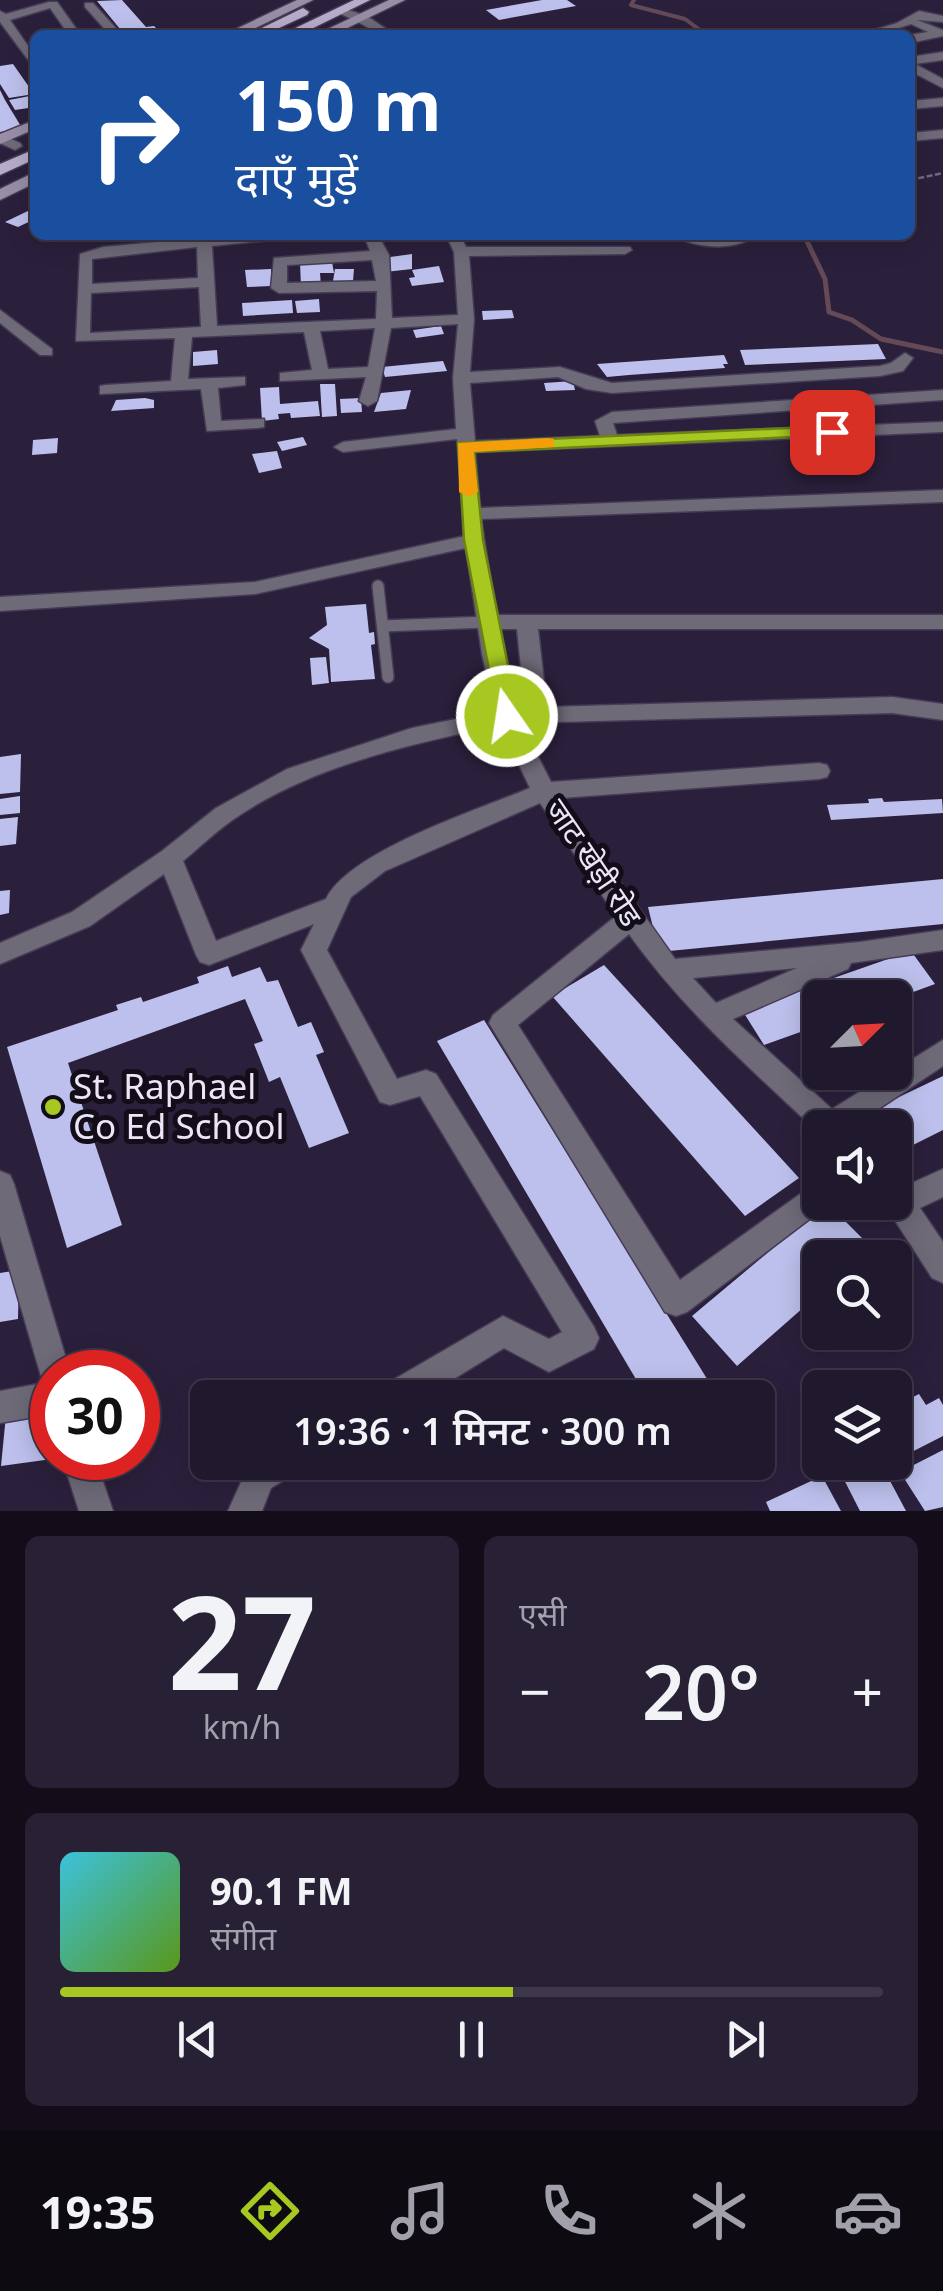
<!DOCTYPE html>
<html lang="hi">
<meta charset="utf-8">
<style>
:root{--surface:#20182d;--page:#282135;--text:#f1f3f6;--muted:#a2a0aa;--line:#3d3749;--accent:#a6c821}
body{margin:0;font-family:"Noto Sans","Noto Sans Devanagari",sans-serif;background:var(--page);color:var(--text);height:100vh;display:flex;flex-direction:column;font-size:38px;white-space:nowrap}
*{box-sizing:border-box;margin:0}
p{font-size:32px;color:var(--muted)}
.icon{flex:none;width:55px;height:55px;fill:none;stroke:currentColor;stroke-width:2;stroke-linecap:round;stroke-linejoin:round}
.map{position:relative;height:1511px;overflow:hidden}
.side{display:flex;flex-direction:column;gap:25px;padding:25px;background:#120d19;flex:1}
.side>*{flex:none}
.hud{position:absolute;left:30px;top:30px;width:885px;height:210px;border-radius:15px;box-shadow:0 5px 25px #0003,0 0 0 2px var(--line);background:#1a4fa0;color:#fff;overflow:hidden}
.needle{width:65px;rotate:66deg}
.controls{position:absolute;left:802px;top:980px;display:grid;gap:20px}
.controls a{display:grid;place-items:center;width:110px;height:110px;border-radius:15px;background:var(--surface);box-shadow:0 5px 25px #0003,0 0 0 2px var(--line);font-size:50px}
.speed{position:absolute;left:30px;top:1350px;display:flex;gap:20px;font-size:50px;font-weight:700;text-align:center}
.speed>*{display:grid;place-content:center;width:130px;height:130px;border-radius:50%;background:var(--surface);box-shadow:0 5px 25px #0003,0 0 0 2px var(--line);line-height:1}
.speed .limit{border:15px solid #d22;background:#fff;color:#111}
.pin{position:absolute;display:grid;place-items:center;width:85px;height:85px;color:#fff;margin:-42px;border-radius:20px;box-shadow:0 5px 15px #0006}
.me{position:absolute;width:110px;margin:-55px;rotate:347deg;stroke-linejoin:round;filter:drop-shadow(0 0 8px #0008)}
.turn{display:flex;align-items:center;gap:35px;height:210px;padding:0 40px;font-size:45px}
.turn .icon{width:130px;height:130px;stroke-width:2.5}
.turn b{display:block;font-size:70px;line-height:85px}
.big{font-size:75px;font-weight:600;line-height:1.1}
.side .widget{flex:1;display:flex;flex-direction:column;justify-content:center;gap:15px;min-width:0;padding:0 35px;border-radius:15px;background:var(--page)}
.side .dial{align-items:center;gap:0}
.dial b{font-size:130px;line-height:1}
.song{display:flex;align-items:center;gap:30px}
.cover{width:120px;height:120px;border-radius:15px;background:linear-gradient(135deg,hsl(190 70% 55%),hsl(90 70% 35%))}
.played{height:10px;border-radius:5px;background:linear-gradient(90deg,var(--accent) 55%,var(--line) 55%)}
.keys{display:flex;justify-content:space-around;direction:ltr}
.heat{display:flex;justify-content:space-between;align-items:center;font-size:55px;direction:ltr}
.side .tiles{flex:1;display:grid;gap:25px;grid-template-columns:1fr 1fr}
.widget:last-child{grid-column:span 2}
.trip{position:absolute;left:190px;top:1380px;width:585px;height:100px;border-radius:15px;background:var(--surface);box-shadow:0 5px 25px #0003,0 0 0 2px var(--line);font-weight:600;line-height:100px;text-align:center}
.tabs{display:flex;height:160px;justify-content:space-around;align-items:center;background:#0d0a12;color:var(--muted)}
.tabs .icon{width:70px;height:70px}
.tabs .selected{color:var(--accent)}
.tabs b{font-size:45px;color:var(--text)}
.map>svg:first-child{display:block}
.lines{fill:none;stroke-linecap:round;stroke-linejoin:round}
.stream-far1{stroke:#644957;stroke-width:4}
.stream{stroke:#644957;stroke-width:5}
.building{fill:#bdc0ec}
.lane-casing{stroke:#463c56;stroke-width:14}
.street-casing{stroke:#463c56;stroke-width:3}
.secondary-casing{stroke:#463c56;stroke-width:3}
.primary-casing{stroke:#463c56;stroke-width:3}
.path{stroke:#726981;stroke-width:2.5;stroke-dasharray:6 2.5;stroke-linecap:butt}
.lane{stroke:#6f6a78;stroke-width:11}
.street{fill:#6f6a78;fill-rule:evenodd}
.secondary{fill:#988fa7;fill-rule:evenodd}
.primary{fill:#b7adca;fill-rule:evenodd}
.route{fill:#a6c821;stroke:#6c8215;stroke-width:2.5}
.slow{fill:#f59e0b}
.poi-dot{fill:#a6c821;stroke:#120d19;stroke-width:4}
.labels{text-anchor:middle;stroke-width:10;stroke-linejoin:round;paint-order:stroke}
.street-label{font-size:30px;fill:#ebe5f7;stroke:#120d19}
.near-poi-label{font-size:35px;fill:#ebe5f7;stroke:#120d19;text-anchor:start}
</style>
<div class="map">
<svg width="943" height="1511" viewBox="0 0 943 1511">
<rect width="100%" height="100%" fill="#2b203c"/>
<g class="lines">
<g class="stream-far1">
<polyline points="634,0 631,5 685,19 704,33 687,35"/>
<polyline points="804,235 806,239"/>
</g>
<polyline class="stream" points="805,237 825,279 829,312 852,320 881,339 943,352"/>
</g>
<g class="building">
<polygon points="122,0 146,27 154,26 159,31 151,33 153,35 125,35 97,1"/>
<polygon points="542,0 567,0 576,6 499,20 486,10"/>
<polygon points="13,64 34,94 9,98 0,84 0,66"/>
<polygon points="0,90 5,100 22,128 0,132"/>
<polygon points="35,95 35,107 15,110 9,100"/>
<polygon points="32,209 35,219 18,227 5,222"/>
<polygon points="412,254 412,269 385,272 383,258"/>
<polygon points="300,262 332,262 334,273 320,273 321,287 301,287"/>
<polygon points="439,266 444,282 412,286 409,278 415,277 412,270"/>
<polygon points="271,269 271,286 247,287 245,270"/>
<polygon points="335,269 354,269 353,281 333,281"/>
<polygon points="319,299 320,312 297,313 295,301"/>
<polygon points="292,300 293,313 243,316 242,303"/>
<polygon points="512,310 514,318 483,320 482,311"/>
<polygon points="441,326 444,334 416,338 413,330"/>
<polygon points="878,344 886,359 745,365 740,350"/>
<polygon points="217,350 218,364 193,366 193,352"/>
<polygon points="724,355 728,364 723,364 725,368 629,375 607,377 597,364"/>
<polygon points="443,361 447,371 385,377 382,367"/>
<polygon points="573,381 575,390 546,391 544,383"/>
<polygon points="320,384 335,384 337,416 322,417"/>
<polygon points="279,387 280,404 318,401 320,416 291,418 290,413 278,414 279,419 262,421 260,388"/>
<polygon points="411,390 406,409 374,412 381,393"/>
<polygon points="145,398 154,400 154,408 111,411 116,400"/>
<polygon points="361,398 362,412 341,413 340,399"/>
<polygon points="303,437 307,445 282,451 277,442"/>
<polygon points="58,438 57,453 32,455 33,440"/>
<polygon points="277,451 282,468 259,473 252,454"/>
<polygon points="366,604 369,633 374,632 375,644 371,645 375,679 331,682 329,649 309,638 327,625 325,607"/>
<polygon points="326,657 329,683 312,685 310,658"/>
<polygon points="21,754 20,792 0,794 0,757"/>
<polygon points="20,796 20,813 0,815 0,799"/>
<polygon points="882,798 884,802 942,799 943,813 831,820 827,805 869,803 868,799"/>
<polygon points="18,817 16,844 0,846 0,819"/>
<polygon points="943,879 943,924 659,952 648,907"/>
<polygon points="10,890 9,913 0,915 0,891"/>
<polygon points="911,951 935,984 897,998 820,998 820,1025 764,1045 742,1010"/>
<polygon points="604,965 799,1178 745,1216 552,996"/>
<polygon points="228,966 232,977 260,967 267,982 278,980 298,1027 311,1022 324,1052 316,1055 349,1133 309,1148 280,1077 269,1082 254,1044 263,1041 245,999 68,1063 122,1225 67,1248 7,1047 118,1010 116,1005 141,997 143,1002 199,983 197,977"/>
<polygon points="484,1020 709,1382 681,1398 647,1398 437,1041"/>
<polygon points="943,1076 943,1130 895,1154 895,1128 856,1128 851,1120"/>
<polygon points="827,1203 872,1248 861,1258 820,1258 820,1293 737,1366 692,1316"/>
<polygon points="19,1270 18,1319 0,1322 0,1273"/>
<polygon points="919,1394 926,1405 939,1398 943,1405 943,1436 898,1459 895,1406"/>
<polygon points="52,1409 52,1459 1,1466 6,1415"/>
<polygon points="943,1450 943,1507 925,1511 900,1472"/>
<polygon points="835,1462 880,1462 906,1511 860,1511"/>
<polygon points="822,1476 841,1511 770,1511 766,1502"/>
</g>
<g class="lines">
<g class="lane-casing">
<g id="lane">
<polyline points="378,586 388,677"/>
<polyline points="383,626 487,622"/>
</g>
</g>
<g class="street-casing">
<g id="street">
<polygon points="49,2 57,2 80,34 69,35 50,8 10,20 35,56 35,69 0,22 0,11 6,14"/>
<polygon points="85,3 93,3 122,35 110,35 85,7"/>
<path d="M342,8L367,16L395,35C375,35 358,20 338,13Z"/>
<polygon points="919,11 943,16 943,22 917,20 943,30 943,36 910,43 910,35 928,32 911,24 877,35 858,35 897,23"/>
<polygon points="637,30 642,35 623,35 625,33"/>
<polygon points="943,52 943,60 915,64 943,79 943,88 910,71 910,57"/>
<polygon points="943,98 943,106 910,109 910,101"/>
<polygon points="943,130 943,138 910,141 910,133"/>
<polygon points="0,134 20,143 22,146 15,150 0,143"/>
<path d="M232,235H288L281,239L212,246L217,326L376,319L377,291L279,293L271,288L274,258L370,251L364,235H378L389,255L392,318L458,315L454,252L446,235H460L466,247H630L632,250L625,254L469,256L474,319L470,372L560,367L612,383L880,366L891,363L905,353L913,358L903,371L880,376L612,393L586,389L558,377L470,383L475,441L600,436L595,421L612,412L943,390V400L613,423L617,435L943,422V432L475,452L480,508L943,490V502L481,519L496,615H943V629H538L547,707L892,697L943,704V720L892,713L521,723L551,782L819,763L827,765L830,771L827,777L819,779L561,798L675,959L860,942L943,930V950L851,963L848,969L733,1019L832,1109L943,1040V1066L850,1128H820V1134C752,1070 683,1010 629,934L518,1025L680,1280L810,1187L820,1183V1202H832L687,1312L676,1316L665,1312L489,1023L493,1015L616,916L540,803L385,871L351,897L327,950L397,1079L426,1070L436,1074L594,1327L599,1338L594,1349L549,1372L504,1348L423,1398H376L381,1387L503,1316L549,1339L562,1332L420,1096L390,1105L380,1102L301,950L314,924L209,965L200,962L196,955L164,874L90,926L0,964V943L72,912L162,851L216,808L287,769L412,728L495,711L482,654L466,548L255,594L0,611V597L255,582L465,536L457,439L343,452L334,447L343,442L456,429L453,378L458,324L391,328L377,401L368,406L359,401L366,377L280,381V373L312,370L304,332L192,337L188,379L245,377V385L218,388L221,421L264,419V427L258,428L207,431L201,389L100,394V386L106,385L171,381L175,338L76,341L80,254L103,247ZM197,247L198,278L92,284V259ZM372,260L376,281L287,283V265ZM199,287L201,327L90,333L91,293ZM375,328L368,367L328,369L320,331ZM499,629H517L525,708H516ZM500,725L530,788C480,809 349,851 326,899L216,941L183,861C199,848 214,833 231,821C309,766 408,745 500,725ZM797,968L716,1003L693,978Z"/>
<path d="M673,235H750L752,238C732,251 693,248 673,235Z"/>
<polygon points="0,310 52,349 52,355 40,355 0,323"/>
<polygon points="943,1169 943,1197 920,1208 943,1242 943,1283 932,1278 883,1202 895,1202 895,1182 905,1186"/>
<polygon points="0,1171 10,1175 14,1184 70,1372 52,1372 52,1414 0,1423 0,1391 43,1383 0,1236"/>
<polygon points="62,1458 95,1458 113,1511 79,1511"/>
<polygon points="250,1462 298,1462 294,1474 271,1488 262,1511 228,1511"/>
</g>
</g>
<g class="secondary-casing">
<g id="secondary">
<polygon points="297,0 313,0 241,35 223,35"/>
<polygon points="389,0 405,0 333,35 315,35"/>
<polygon points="35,120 35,129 0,144 0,134"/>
<polygon points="35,172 35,183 0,200 0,189"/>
</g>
</g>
<g class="primary-casing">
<g id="primary">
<polygon points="354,0 370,0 299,35 281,35"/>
<polygon points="303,8 309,12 307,15 264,35 247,35"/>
<polygon points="35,149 35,159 0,175 0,164"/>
</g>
</g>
<polyline class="path" points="910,180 943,173"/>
<use href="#lane" class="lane"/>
<use href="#street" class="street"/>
<use href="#secondary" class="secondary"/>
<use href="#primary" class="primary"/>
</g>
<polygon class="route" points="832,426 841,432 838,435 474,452 483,540 518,716 515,722 499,722 464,540 458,443"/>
<polygon class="slow" points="548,438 554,439 554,447 474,452 478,492 469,497 459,492 458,443"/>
<circle class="poi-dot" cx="53" cy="1107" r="10"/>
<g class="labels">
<g class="street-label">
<text transform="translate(593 863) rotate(56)" y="10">जाट खेड़ी रोड</text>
</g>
<g class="near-poi-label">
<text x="73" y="1099">St. Raphael<tspan x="73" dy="40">Co Ed School</tspan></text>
</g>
</g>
</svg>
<div class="controls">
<a><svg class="needle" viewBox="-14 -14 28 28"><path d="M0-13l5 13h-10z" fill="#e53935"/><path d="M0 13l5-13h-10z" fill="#a2a0aa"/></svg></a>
<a><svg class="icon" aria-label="sound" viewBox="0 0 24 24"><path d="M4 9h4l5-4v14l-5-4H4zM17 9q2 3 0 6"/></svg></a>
<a><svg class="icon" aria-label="search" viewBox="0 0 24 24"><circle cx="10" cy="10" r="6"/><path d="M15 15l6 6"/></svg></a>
<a><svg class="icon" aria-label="layers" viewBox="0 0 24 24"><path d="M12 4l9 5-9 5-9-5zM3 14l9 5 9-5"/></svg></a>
</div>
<div class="speed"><div class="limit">30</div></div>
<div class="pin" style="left:832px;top:432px;background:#d93025"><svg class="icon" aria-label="arrive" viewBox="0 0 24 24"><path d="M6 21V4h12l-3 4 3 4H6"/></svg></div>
<svg class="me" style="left:507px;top:716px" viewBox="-20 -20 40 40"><circle r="17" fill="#a6c821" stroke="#fff" stroke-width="3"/><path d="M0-11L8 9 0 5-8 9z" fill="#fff"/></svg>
<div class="trip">19:36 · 1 मिनट · 300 m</div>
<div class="hud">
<div class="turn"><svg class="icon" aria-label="right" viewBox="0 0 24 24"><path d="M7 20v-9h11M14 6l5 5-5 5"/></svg><div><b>150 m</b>दाएँ मुड़ें</div></div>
</div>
</div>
<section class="side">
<div class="tiles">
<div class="widget dial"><b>27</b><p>km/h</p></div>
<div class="widget"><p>एसी</p>
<div class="heat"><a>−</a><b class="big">20°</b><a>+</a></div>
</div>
<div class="widget">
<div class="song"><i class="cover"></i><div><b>90.1 FM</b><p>संगीत</p></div></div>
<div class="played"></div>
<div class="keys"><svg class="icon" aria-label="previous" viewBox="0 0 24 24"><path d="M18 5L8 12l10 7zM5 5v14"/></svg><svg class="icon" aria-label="pause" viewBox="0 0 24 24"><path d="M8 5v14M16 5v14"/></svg><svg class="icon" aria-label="next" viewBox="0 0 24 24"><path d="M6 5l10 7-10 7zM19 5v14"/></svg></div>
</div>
</div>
</section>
<nav class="tabs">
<b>19:35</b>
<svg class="icon selected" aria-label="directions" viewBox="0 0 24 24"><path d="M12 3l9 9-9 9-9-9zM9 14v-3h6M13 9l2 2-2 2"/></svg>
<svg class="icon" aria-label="music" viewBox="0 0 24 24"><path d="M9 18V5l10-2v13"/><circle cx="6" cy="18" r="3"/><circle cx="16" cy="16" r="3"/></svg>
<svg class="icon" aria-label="phone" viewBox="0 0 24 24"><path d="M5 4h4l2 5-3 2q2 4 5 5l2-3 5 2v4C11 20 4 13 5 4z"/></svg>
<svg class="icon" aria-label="climate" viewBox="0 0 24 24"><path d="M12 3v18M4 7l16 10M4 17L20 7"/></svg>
<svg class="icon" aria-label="car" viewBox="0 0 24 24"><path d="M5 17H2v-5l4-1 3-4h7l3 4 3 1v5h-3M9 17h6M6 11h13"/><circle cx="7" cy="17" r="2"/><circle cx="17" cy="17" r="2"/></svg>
</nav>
